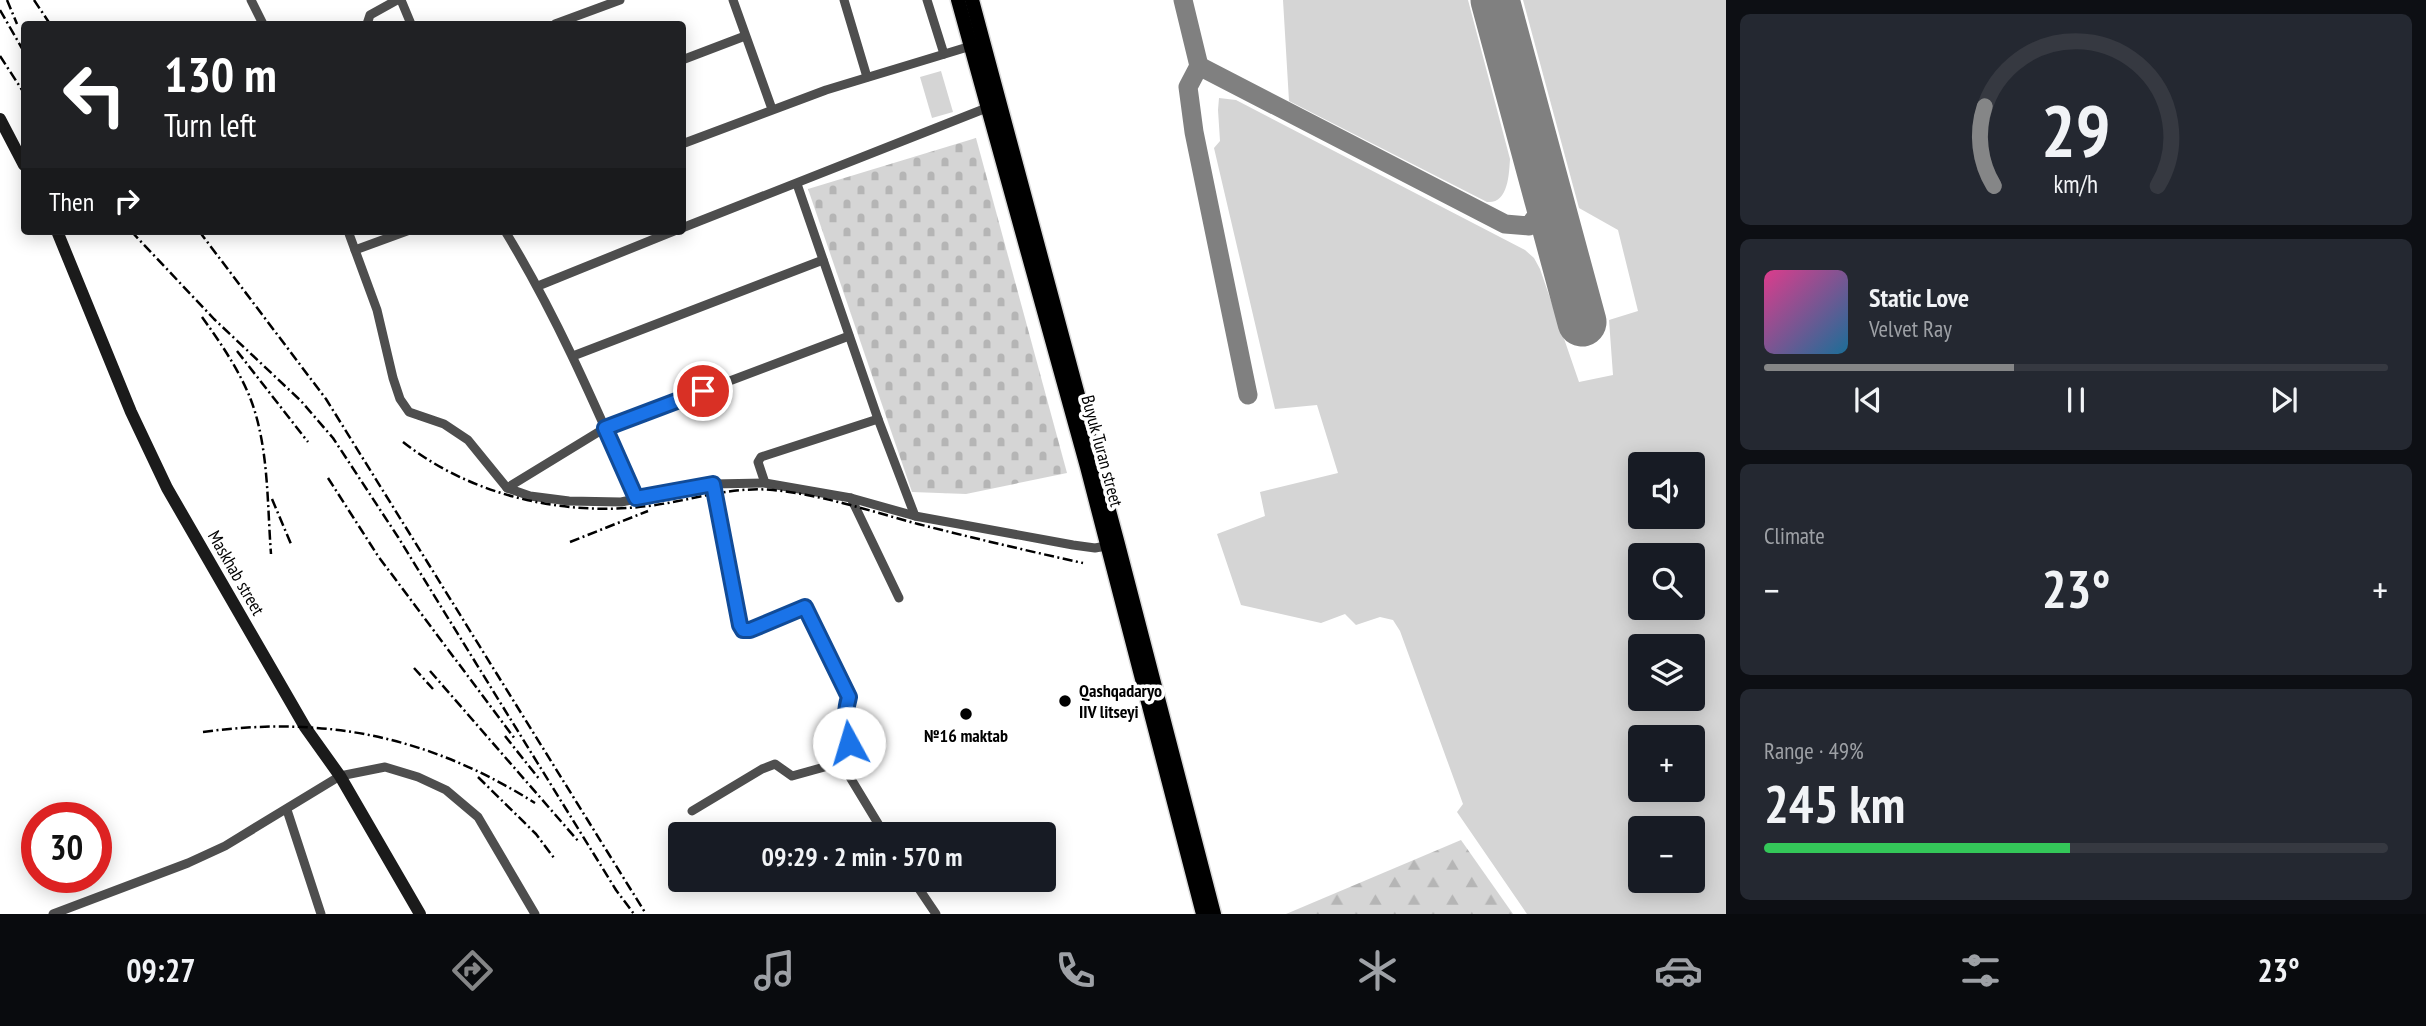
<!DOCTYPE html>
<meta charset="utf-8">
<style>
:root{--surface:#171b24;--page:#242831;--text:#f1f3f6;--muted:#9ea1a6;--line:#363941;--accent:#858687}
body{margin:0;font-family:"PT Sans Narrow",sans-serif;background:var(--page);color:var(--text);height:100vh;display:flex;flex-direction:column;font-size:26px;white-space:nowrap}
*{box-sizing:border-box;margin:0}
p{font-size:23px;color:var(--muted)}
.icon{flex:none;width:38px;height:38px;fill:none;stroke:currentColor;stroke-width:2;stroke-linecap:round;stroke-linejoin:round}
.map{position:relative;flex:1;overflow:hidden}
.sheet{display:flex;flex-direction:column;gap:14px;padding:14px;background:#0d0f14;width:700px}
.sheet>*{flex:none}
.top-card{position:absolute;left:21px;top:21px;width:665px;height:214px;border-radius:7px;box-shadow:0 4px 18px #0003;background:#202124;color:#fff;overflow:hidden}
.buttons{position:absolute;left:1628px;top:452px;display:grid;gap:14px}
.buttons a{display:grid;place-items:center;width:77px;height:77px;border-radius:7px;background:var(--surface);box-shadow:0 4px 18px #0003;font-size:35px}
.speed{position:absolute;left:21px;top:802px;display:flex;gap:14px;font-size:35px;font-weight:700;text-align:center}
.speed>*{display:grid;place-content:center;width:91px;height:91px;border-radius:50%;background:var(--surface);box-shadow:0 4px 18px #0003;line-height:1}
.speed .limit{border:10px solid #d22;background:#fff;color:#111}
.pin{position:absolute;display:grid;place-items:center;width:60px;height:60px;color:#fff;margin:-30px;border:4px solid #fff;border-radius:50%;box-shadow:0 2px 7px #0007}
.me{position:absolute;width:77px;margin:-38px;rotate:354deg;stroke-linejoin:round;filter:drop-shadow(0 0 5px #0008)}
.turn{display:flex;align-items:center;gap:24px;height:147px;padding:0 28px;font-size:32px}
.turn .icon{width:91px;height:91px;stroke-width:2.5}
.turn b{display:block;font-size:49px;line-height:60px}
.then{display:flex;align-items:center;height:66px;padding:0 28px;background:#0003;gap:14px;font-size:26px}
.big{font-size:52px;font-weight:800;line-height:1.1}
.sheet .tile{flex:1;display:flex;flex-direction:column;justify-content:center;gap:10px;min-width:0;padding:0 24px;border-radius:10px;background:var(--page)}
.sheet .dial{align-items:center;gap:0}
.dial svg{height:182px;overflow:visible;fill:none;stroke:var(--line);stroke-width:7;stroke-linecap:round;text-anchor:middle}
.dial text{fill:var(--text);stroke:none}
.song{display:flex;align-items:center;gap:21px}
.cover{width:84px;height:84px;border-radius:10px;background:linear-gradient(135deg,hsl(330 70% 55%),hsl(200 70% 35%))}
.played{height:7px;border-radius:4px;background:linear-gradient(90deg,var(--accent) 40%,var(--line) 40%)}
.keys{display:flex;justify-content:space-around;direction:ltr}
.heat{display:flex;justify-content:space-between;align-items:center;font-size:38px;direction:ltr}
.charge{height:10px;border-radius:5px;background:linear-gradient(90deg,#34c759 49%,var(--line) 0)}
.trip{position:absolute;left:668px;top:822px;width:388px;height:70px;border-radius:7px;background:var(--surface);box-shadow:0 4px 18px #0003;font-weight:800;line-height:70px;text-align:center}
.tabs{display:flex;height:112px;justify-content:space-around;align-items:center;background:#090b0e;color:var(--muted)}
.tabs .icon{width:49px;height:49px}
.tabs .on{color:var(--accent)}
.tabs b{font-size:32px;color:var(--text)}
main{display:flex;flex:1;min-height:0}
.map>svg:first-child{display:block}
.green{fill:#d5d5d5;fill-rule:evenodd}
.forest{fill:url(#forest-firs)}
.cemetery{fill:url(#cemetery-stones)}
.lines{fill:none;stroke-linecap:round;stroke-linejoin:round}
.taxiway{stroke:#808080;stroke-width:19}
.runway{stroke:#808080;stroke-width:49}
.primary-casing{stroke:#dbdbdb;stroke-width:17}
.street{stroke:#4e4e4e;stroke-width:9}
.secondary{stroke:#1b1b1b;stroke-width:12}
.primary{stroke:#000;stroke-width:14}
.rail{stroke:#000;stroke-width:2.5;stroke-dasharray:10 3.5 2 3.5;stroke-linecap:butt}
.route-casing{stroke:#114b97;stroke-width:18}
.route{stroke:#1a73e8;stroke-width:12}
.poi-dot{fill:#000;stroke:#fff;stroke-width:2.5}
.labels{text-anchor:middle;stroke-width:7;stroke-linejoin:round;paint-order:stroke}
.street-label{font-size:18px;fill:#000;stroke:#fff}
.poi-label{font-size:18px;font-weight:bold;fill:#000;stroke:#fff;text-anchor:start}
</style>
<main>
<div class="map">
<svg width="1726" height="914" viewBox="0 0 1726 914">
<defs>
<pattern id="forest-firs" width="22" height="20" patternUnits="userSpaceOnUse" patternTransform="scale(1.75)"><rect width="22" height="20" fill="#d5d5d5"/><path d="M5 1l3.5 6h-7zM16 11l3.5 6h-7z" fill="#b5b5b5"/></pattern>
<pattern id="cemetery-stones" width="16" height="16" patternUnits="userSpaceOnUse" patternTransform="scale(1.75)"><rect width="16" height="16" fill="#d5d5d5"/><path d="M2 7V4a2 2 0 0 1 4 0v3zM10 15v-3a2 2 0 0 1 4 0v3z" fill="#b5b5b5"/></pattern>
</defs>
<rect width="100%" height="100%" fill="#fff"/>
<g class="green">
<path d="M1283,0H1468L1510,159C1509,175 1508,204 1487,202L1289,101Z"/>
<path d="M1523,0H1726V914H1527L1457,812L1463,804L1400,631L1393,620L1380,617L1356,625L1345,614L1321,623L1241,605L1217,534L1265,516L1260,492L1338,473L1317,405L1275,409L1214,148L1220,141L1218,110L1219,98L1236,100L1525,250L1534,258L1540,269L1579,382L1613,375L1609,320L1638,311L1618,230L1579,208ZM1640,464H1692V516H1640ZM1640,555H1692V607H1640ZM1640,646H1692V698H1640ZM1640,737H1692V789H1640ZM1640,828H1692V880H1640Z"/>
<polygon points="941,71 953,112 932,118 920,77"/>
</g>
<polygon class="forest" points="1461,840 1513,914 1286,914"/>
<polygon class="cemetery" points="976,138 1067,473 966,494 912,492 808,189"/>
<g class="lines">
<g class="taxiway">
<polyline points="1183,0 1199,66 1188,87 1194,132 1248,395"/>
<polyline points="1199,66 1505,224 1529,226 1541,210 1546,190"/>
</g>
<polyline class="runway" points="1495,0 1582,322"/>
<g class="primary-casing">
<g id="primary">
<polyline points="958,0 1087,467 1203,914"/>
<polyline points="972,0 1118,544 1214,914"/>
</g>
</g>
<g class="street">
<polyline points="251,0 263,24"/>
<polyline points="401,0 411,24"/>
<polyline points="733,0 772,109"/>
<polyline points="844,0 867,77"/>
<polyline points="927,0 944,54"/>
<polyline points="367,24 370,15 397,0"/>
<polyline points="555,24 620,0"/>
<polyline points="682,60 745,36"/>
<polyline points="682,144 826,90 971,46"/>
<polyline points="797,184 878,419 915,516"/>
<polyline points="682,228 989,107"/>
<polyline points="348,231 377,310 393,378 400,399 409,412 444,424 468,440 507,488 530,496 569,501 621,502 713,484 765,483 851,498 915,516 1073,545 1095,548 1112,545"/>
<path d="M505,231C557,316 596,407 636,498"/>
<polyline points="355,250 407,231"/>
<polyline points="538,286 674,231"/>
<polyline points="573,356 823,260"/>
<polyline points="765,483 758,462 761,457 878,419"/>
<path d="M713,484L740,625L743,630H750L805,607L849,697C846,706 845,715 846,725C848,741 855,755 845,769"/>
<polyline points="507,488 605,428 849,336"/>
<polyline points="851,498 899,598"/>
<polyline points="287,810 321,914"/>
<polyline points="692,811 762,769 775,764 792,776 839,763 845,769 885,835"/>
<polyline points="913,880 936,914"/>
<polyline points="53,914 188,863 225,846 340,776 385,767 418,777 446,790 478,817 535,914"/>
</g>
<g class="secondary">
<polyline points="0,119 24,165"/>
<polyline points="57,231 131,412 167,488 305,727 340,776 420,914"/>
</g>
<use href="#primary" class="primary"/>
<g class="rail">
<polyline points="7,0 17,24"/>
<polyline points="34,0 50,24"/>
<polyline points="0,10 24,52"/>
<polyline points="0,56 24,93"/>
<polyline points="131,231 214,319 301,401 333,438 398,537 616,890 634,914"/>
<polyline points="199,231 326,399 646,914"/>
<path d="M202,317C220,342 237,367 249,395C269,444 267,502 271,554"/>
<polyline points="237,351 308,442"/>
<path d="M403,442C470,495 563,517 648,506C690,501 730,486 773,490C823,495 870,511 918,524C973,538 1028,551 1083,563"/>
<polyline points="328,478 378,556 515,739"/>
<polyline points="272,499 291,544"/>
<polyline points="570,542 648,511"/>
<polyline points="414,668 433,689"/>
<polyline points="430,671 579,842"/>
<path d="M203,732C326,715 430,737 535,803"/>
<polyline points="505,736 540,780"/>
<polyline points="478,777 536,834 554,858"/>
</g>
</g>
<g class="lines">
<g class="route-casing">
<path id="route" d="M703,391L605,428L636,498L713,484L740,625L743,630H750L805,607L849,697C844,713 846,726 849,743"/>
</g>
<use href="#route" class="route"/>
</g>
<g class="poi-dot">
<circle cx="1065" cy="701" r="7"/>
<circle cx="966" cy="714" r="7"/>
</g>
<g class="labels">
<g class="street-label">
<text transform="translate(1102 451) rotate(75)" y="6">Buyuk Turan street</text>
<text transform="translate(236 573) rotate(60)" y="6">Maskhab street</text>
</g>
<g class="poi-label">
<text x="1079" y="697">Qashqadaryo<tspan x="1079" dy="21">IIV litseyi</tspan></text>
<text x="966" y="742" text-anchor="middle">№16 maktab</text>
</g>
</g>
</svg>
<div class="buttons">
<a><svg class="icon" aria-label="sound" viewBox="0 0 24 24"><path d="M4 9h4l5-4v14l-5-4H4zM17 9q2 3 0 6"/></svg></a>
<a><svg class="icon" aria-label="search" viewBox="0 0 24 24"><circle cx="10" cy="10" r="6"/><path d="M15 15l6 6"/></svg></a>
<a><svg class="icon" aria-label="layers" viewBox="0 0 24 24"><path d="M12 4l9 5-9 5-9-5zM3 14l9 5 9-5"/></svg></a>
<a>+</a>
<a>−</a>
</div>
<div class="speed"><div class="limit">30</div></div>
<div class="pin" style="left:703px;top:391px;background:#d93025"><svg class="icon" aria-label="arrive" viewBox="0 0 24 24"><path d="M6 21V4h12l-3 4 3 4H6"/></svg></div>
<svg class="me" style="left:849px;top:743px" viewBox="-20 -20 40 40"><circle r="19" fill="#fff"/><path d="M0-13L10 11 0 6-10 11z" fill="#1a73e8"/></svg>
<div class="trip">09:29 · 2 min · 570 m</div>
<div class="top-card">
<div class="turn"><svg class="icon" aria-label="left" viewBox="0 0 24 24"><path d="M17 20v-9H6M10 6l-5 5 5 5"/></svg><div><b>130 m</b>Turn left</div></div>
<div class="then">Then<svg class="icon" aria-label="right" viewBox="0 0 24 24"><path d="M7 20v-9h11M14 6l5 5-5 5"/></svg></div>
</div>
</div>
<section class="sheet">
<div class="tile dial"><svg viewBox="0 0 100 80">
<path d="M14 69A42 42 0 1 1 86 69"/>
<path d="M14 69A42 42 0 0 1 10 34" stroke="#858687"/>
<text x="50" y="56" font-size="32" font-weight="700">29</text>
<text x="50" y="72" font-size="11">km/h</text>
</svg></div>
<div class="tile">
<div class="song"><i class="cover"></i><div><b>Static Love</b><p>Velvet Ray</p></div></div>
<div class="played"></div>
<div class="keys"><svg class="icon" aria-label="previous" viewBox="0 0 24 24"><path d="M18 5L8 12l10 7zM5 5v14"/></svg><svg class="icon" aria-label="pause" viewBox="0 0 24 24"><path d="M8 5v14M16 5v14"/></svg><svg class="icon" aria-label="next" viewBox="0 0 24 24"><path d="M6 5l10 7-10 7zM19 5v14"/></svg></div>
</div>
<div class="tile"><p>Climate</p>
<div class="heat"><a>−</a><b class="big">23°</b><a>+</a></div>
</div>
<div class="tile"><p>Range · 49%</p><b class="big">245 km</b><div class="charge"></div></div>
</section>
</main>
<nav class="tabs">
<b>09:27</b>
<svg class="icon on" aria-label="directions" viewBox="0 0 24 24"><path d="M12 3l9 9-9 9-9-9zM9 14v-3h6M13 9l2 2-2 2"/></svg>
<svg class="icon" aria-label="music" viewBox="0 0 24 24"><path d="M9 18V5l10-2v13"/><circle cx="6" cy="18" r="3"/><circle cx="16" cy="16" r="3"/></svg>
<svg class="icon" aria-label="phone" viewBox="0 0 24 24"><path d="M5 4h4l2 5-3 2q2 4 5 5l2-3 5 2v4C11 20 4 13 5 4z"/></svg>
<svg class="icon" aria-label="climate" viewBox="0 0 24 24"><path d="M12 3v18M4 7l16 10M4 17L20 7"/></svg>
<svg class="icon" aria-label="car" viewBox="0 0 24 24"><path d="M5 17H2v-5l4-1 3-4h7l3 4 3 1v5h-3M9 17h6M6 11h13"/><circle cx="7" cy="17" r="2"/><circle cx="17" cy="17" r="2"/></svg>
<svg class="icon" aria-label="filters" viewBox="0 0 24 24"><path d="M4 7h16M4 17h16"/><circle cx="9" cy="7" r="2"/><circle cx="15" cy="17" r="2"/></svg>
<b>23°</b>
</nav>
